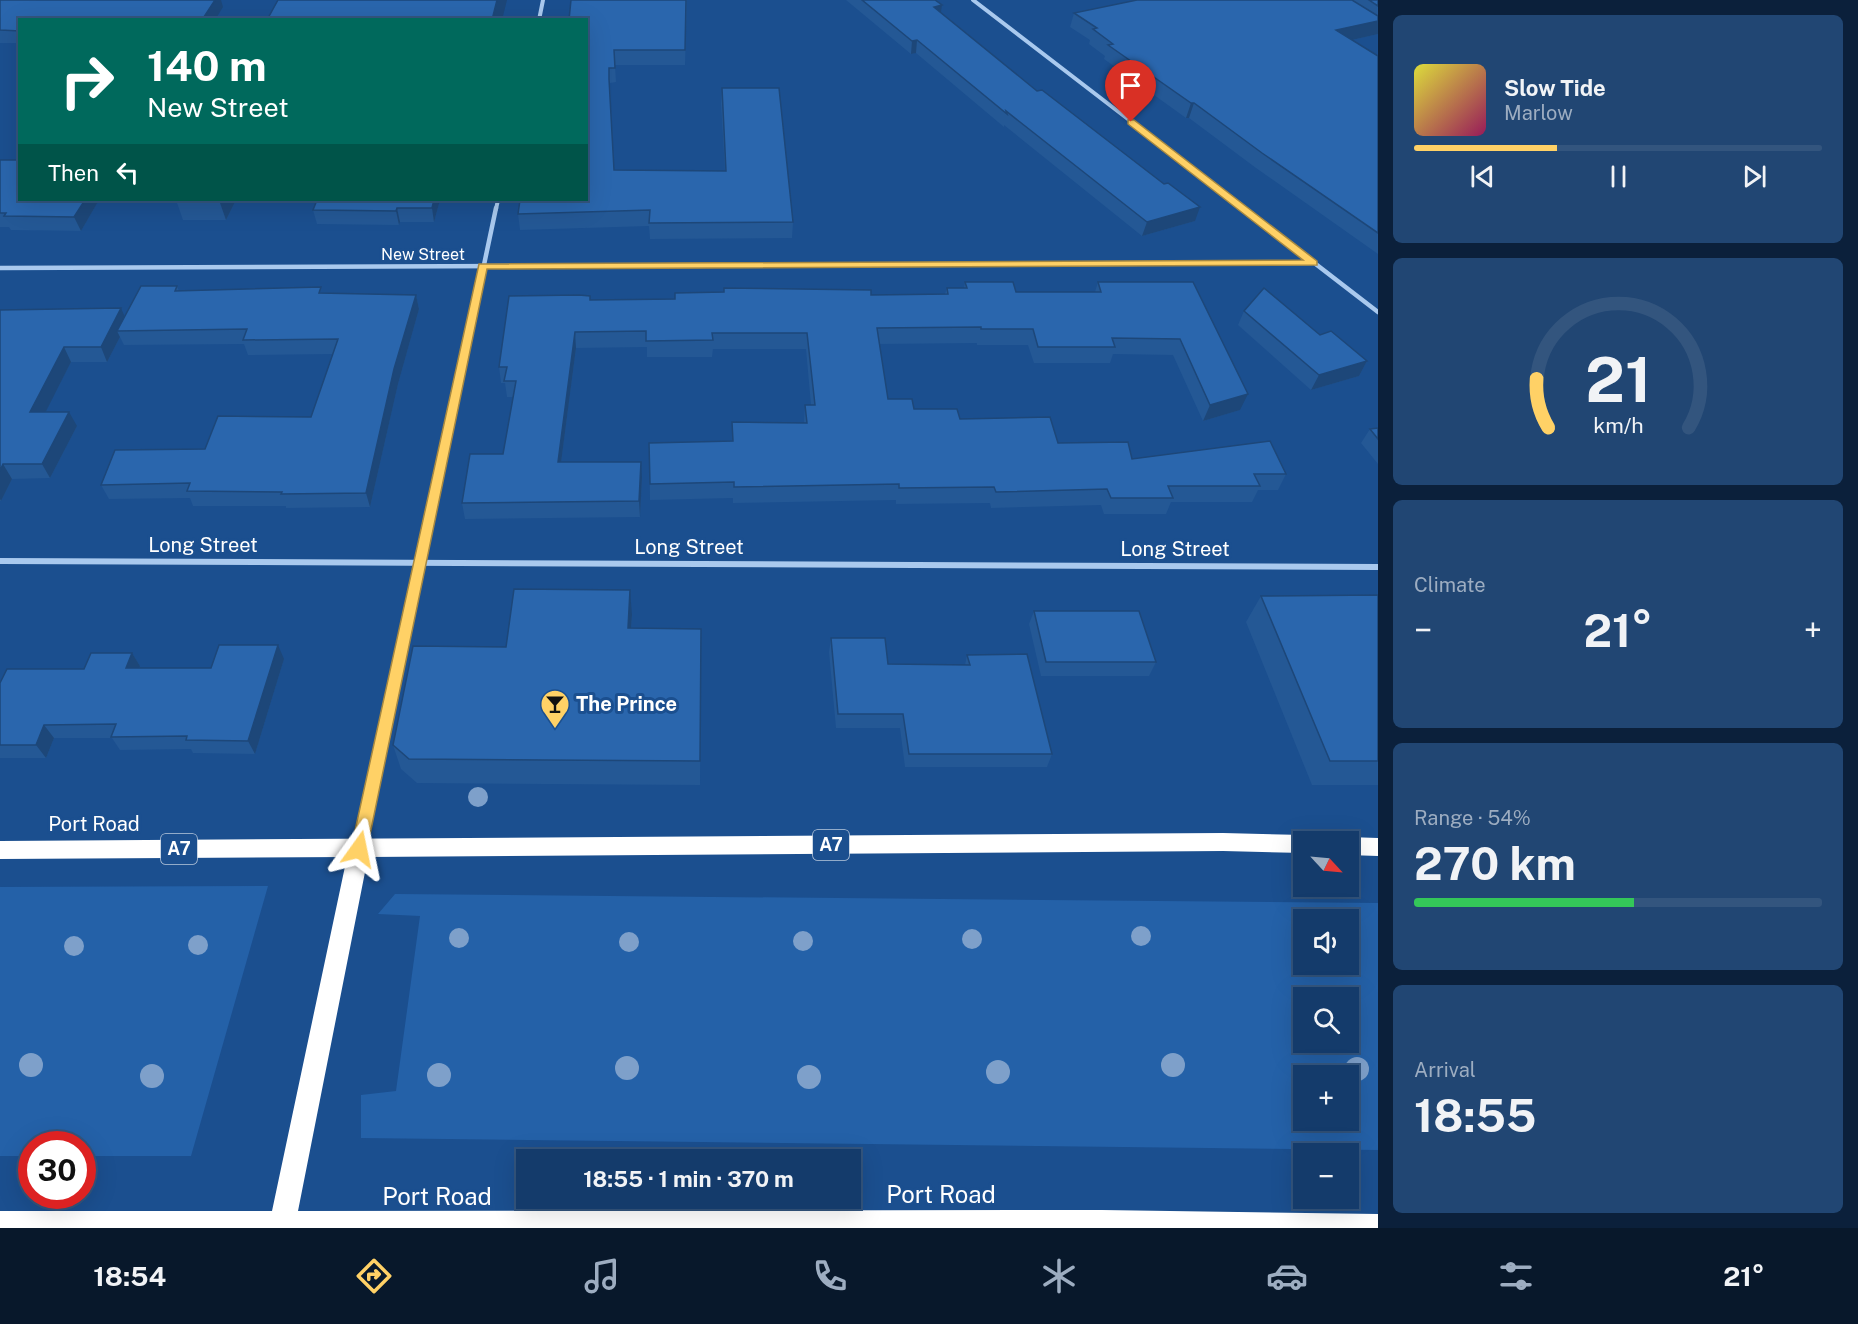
<!DOCTYPE html>
<meta charset="utf-8">
<style>
:root{--surface:#143b6b;--page:#214673;--text:#f1f3f6;--muted:#9dadc1;--line:#33557e;--accent:#ffd166}
body{margin:0;font-family:"Public Sans",sans-serif;background:var(--page);color:var(--text);height:100vh;display:flex;flex-direction:column;font-size:22px;white-space:nowrap}
*{box-sizing:border-box;margin:0}
p{font-size:20px;color:var(--muted)}
.icon{flex:none;width:33px;height:33px;fill:none;stroke:currentColor;stroke-width:2;stroke-linecap:round;stroke-linejoin:round}
.map{position:relative;flex:1;overflow:hidden}
.drawer{display:flex;flex-direction:column;gap:15px;padding:15px;background:#0b203b;width:480px}
.drawer>*{flex:none}
.guide{position:absolute;left:18px;top:18px;width:570px;height:183px;border-radius:0px;box-shadow:0 6px 24px #0002,0 0 0 2px var(--line);background:#00695c;color:#fff;overflow:hidden}
.needle{width:39px;rotate:116deg}
.controls{position:absolute;left:1293px;top:831px;display:grid;gap:12px}
.controls a{display:grid;place-items:center;width:66px;height:66px;border-radius:0px;background:var(--surface);box-shadow:0 6px 24px #0002,0 0 0 2px var(--line);font-size:30px}
.speed{position:absolute;left:18px;top:1131px;display:flex;gap:12px;font-size:30px;font-weight:700;text-align:center}
.speed>*{display:grid;place-content:center;width:78px;height:78px;border-radius:50%;background:var(--surface);box-shadow:0 6px 24px #0002,0 0 0 2px var(--line);line-height:1}
.speed .limit{border:9px solid #d22;background:#fff;color:#111}
.pin{position:absolute;display:grid;place-items:center;width:51px;height:51px;color:#fff;margin:-62px -26px;border-radius:50% 50% 50% 0;rotate:-45deg;box-shadow:0 0 6px #0007}
.pin .icon{rotate:45deg}
.me{position:absolute;width:66px;margin:-33px;rotate:12deg;stroke-linejoin:round;filter:drop-shadow(0 0 4px #0008)}
.turn{display:flex;align-items:center;gap:21px;height:126px;padding:0 30px;font-size:27px}
.turn .icon{width:78px;height:78px;stroke-width:2.5}
.turn b{display:block;font-size:42px;line-height:51px}
.then{display:flex;align-items:center;height:57px;padding:0 30px;background:#0003;gap:12px;font-size:22px}
.big{font-size:45px;font-weight:700;line-height:1.1}
.drawer .widget{flex:1;display:flex;flex-direction:column;justify-content:center;gap:9px;min-width:0;padding:0 21px;border-radius:9px;background:var(--page)}
.drawer .dial{align-items:center;gap:0}
.dial svg{height:156px;overflow:visible;fill:none;stroke:var(--line);stroke-width:7;stroke-linecap:round;text-anchor:middle}
.dial text{fill:var(--text);stroke:none}
.song{display:flex;align-items:center;gap:18px}
.cover{width:72px;height:72px;border-radius:9px;background:linear-gradient(135deg,hsl(60 70% 55%),hsl(330 70% 35%))}
.played{height:6px;border-radius:3px;background:linear-gradient(90deg,var(--accent) 35%,var(--line) 35%)}
.keys{display:flex;justify-content:space-around;direction:ltr}
.heat{display:flex;justify-content:space-between;align-items:center;font-size:33px;direction:ltr}
.charge{height:9px;border-radius:4px;background:linear-gradient(90deg,#34c759 54%,var(--line) 0)}
.trip{position:absolute;left:516px;top:1149px;width:345px;height:60px;border-radius:0px;background:var(--surface);box-shadow:0 6px 24px #0002,0 0 0 2px var(--line);font-weight:700;line-height:60px;text-align:center}
.menu{display:flex;height:96px;justify-content:space-around;align-items:center;background:#08182b;color:var(--muted)}
.menu .icon{width:42px;height:42px}
.menu .on{color:var(--accent)}
.menu b{font-size:27px;color:var(--text)}
main{display:flex;flex:1;min-height:0}
.map>svg:first-child{display:block}
.green{fill:#2461a8;fill-rule:evenodd}
.lines{fill:none;stroke-linecap:round;stroke-linejoin:round}
.street-far3{stroke:#a9c9ee;stroke-width:4}
.street-far2{stroke:#a9c9ee;stroke-width:4.5}
.street-far1{stroke:#a9c9ee;stroke-width:6}
.street{stroke:#a9c9ee;stroke-width:8}
.highway{fill:#fff;fill-rule:evenodd}
.tree{fill:#7ea0ca}
.wall{fill:#245895}
.shaded-wall{fill:#1d4779}
.building{fill:#2a66ad;stroke:#1d4779;stroke-width:1.5}
.route{fill:#ffd166;stroke:#a68842;stroke-width:1.5}
.labels{text-anchor:middle;stroke-width:6;stroke-linejoin:round;paint-order:stroke}
.far-street-label{font-size:16px;fill:#fff;stroke:#1b4f8f}
.shield{fill:#1b4f8f;stroke:#bbcadd;stroke-width:1.5}
.shield-label{font-size:18px;font-weight:bold;fill:#fff}
.street-label{font-size:20px;fill:#fff;stroke:#1b4f8f}
.poi-label{font-size:20px;font-weight:bold;fill:#fff;stroke:#1b4f8f;text-anchor:start}
.near-street-label{font-size:24px;fill:#fff;stroke:#1b4f8f}
</style>
<main>
<div class="map">
<svg width="1378" height="1228" viewBox="0 0 1378 1228">
<rect width="100%" height="100%" fill="#1b4f8f"/>
<g class="green">
<polygon points="268,886 191,1156 83,1156 82,1144 32,1144 31,1156 0,1156 0,887"/>
<path d="M395,894L1378,903V1150L361,1138V1095L396,1091L420,916L378,914ZM1304,920H1348V964H1304ZM1304,998H1348V1042H1304ZM1304,1076H1348V1120H1304Z"/>
</g>
<g class="lines">
<g class="street-far3">
<polyline points="973,0 1245,209"/>
<polyline points="539,20 543,0"/>
<polyline points="496,209 498,200"/>
</g>
<g class="street-far2">
<polyline points="1243,208 1378,312"/>
<polyline points="0,268 1313,263"/>
<polyline points="440,473 496,208"/>
</g>
<g class="street-far1">
<polyline points="0,561 1378,567"/>
<polyline points="368,807 440,471"/>
</g>
<polyline class="street" points="360,845 369,805"/>
<g class="highway">
<polygon points="1223,833 1304,835 1311,837 1313,842 1304,842 1304,853 1223,851 368,857 298,1211 1102,1210 1378,1214 1378,1228 0,1228 0,1211 272,1211 347,857 0,859 0,841"/>
<polygon points="1348,837 1378,838 1378,856 1348,855 1348,842 1340,842"/>
</g>
</g>
<g class="tree">
<circle cx="478" cy="797" r="10"/>
<circle cx="1141" cy="936" r="10"/>
<circle cx="459" cy="938" r="10"/>
<circle cx="972" cy="939" r="10"/>
<circle cx="803" cy="941" r="10"/>
<circle cx="629" cy="942" r="10"/>
<circle cx="198" cy="945" r="10"/>
<circle cx="74" cy="946" r="10"/>
<circle cx="31" cy="1065" r="12"/>
<circle cx="1173" cy="1065" r="12"/>
<circle cx="627" cy="1068" r="12"/>
<circle cx="1357" cy="1069" r="12"/>
<circle cx="998" cy="1072" r="12"/>
<circle cx="439" cy="1075" r="12"/>
<circle cx="152" cy="1076" r="12"/>
<circle cx="809" cy="1077" r="12"/>
</g>
<g class="wall">
<polygon points="0,0 223,7 20,20 20,43 0,43"/>
<polygon points="571,0 687,0 685,65 615,65 616,82 610,83 614,170 725,171 721,103 722,88 793,222 792,238 650,239 649,226 520,230 518,214 586,200"/>
<polygon points="846,0 935,0 941,12 1195,221 1142,236 1004,125 1004,127 916,53 911,54"/>
<polygon points="1137,0 1378,0 1378,34 1352,40 1378,56 1378,254 1256,168 1189,118 1186,118 1104,59 1105,56 1089,44 1090,40 1070,27 1074,13"/>
<polygon points="0,160 99,200 81,231 11,230 9,227 0,227"/>
<polygon points="176,200 236,200 226,220 183,220"/>
<polygon points="317,200 440,200 434,222 400,222 399,225 317,224 313,210"/>
<polygon points="965,282 1016,292 1095,292 1098,282 1193,282 1240,410 1203,421 1173,355 1113,354 1110,363 1034,363 1028,345 977,345 977,343 879,344 888,399 914,409 1132,459 1286,474 1278,490 1258,490 1252,502 1171,502 1166,514 1104,514 1101,505 991,508 990,503 896,504 896,500 733,503 733,498 650,500 649,443 732,441 732,422 804,423 805,405 811,405 806,349 713,349 712,357 647,357 647,347 576,348 561,462 642,478 640,517 465,519 462,503 503,454 513,397 507,397 505,383 501,383 499,367 590,300 675,299 945,294 947,288 964,288"/>
<polygon points="177,286 179,291 416,295 419,309 398,384 370,507 286,508 286,506 193,506 190,498 109,499 101,485 205,449 311,417 333,354 248,355 244,344 124,345 120,337 107,362 71,362 45,412 77,426 50,478 12,479 1,501 0,501 0,310 125,317"/>
<polygon points="1244,311 1320,335 1367,361 1359,376 1311,390 1238,325"/>
<polygon points="1378,428 1378,464 1361,443 1370,429"/>
<polygon points="1378,595 1378,785 1312,785 1246,622 1261,596"/>
<polygon points="1034,611 1156,662 1149,676 1041,676 1029,624"/>
<polygon points="632,615 631,628 701,629 700,785 417,783 401,769 393,745 506,647"/>
<polygon points="831,638 888,664 965,665 967,655 1052,754 1047,767 905,767 900,728 836,728 829,652"/>
<polygon points="132,653 140,666 139,668 211,668 284,659 255,754 193,753 191,749 120,750 112,738 54,738 46,758 0,758 0,683 84,669"/>
</g>
<g class="shaded-wall">
<polygon points="213,0 221,0 223,7 215,20 202,20"/>
<polygon points="497,0 507,0 502,20 492,20"/>
<polygon points="942,5 940,18 934,7"/>
<polygon points="1378,21 1378,34 1330,45 1336,30"/>
<polygon points="917,40 916,53 911,54 912,41"/>
<polygon points="1191,103 1194,103 1189,118 1186,118"/>
<polygon points="85,200 99,200 81,231 74,217"/>
<polygon points="219,200 236,200 226,220"/>
<polygon points="434,200 440,200 434,222 432,208"/>
<polygon points="1200,207 1195,221 1142,236 1147,222"/>
<polygon points="397,208 400,222 399,225 396,211"/>
<polygon points="416,295 419,309 398,384 370,507 366,493 394,369"/>
<polygon points="121,308 127,322 117,331 120,337 107,362 101,347"/>
<polygon points="575,332 576,348 559,478 558,462"/>
<polygon points="64,347 71,362 38,427 30,412"/>
<polygon points="1367,361 1359,376 1311,390 1319,375"/>
<polygon points="1248,394 1240,410 1203,421 1210,405"/>
<polygon points="69,412 77,426 50,478 42,464"/>
<polygon points="641,462 642,478 640,517 639,501"/>
<polygon points="3,464 12,479 1,501 0,499 0,471"/>
<polygon points="630,590 632,615 629,653 628,628"/>
<polygon points="278,645 284,659 255,754 248,741"/>
<polygon points="132,653 140,666 134,682 126,668"/>
<polygon points="44,725 54,738 46,758 36,745"/>
</g>
<g class="building">
<polygon points="0,0 215,0 202,20 20,20 20,31 0,30"/>
<polygon points="278,0 497,0 492,20 267,20"/>
<polygon points="571,0 686,0 685,50 614,50 615,68 609,68 609,79 614,170 726,171 722,88 779,88 793,222 649,223 650,210 518,214 520,200 586,200 586,20 569,20"/>
<polygon points="862,0 935,0 942,5 934,7 1037,91 1042,90 1164,184 1168,183 1200,207 1147,222 1006,111 1007,114 917,40 912,41"/>
<polygon points="1137,0 1352,0 1378,16 1378,21 1336,30 1378,56 1378,233 1262,153 1194,103 1191,103 1108,45 1113,44 1093,29 1097,28 1074,13"/>
<polygon points="1369,0 1378,0 1378,6"/>
<polygon points="0,160 20,160 20,200 85,200 74,217 4,216 6,213 0,213"/>
<polygon points="317,200 434,200 432,208 397,208 396,211 313,210"/>
<polygon points="965,282 1013,282 1016,292 1101,292 1098,282 1193,282 1248,394 1210,405 1180,339 1112,338 1115,347 1038,347 1033,329 981,329 981,327 877,328 888,399 912,399 914,409 957,409 960,419 1050,417 1058,443 1128,442 1132,459 1270,441 1286,474 1254,474 1260,486 1168,486 1173,498 1111,498 1107,489 996,492 994,487 899,488 899,484 734,487 734,482 650,484 649,443 733,441 732,422 807,423 805,405 815,405 807,333 712,333 713,340 646,341 646,331 575,332 558,462 641,462 639,501 462,503 470,454 503,454 516,381 504,381 507,367 499,367 509,296 579,295 590,296 590,300 675,299 675,293 724,292 724,288 871,290 871,295 948,294 947,288 967,288"/>
<polygon points="141,286 177,286 175,291 321,287 319,293 416,295 394,369 366,493 281,494 282,492 187,491 190,483 101,485 115,450 205,449 218,416 311,417 338,339 243,340 247,329 117,331"/>
<polygon points="1264,288 1320,335 1331,331 1367,361 1319,375 1244,311"/>
<polygon points="121,308 101,347 64,347 30,412 69,412 42,464 3,464 0,471 0,310"/>
<polygon points="1378,428 1378,439 1370,429"/>
<polygon points="514,589 630,590 628,628 701,629 700,761 409,759 393,745 413,646 506,647"/>
<polygon points="1378,595 1378,761 1330,761 1261,596"/>
<polygon points="1034,611 1139,611 1156,662 1046,662"/>
<polygon points="831,638 885,638 888,664 970,665 967,655 1027,654 1052,754 909,754 903,714 838,714"/>
<polygon points="219,645 278,645 248,741 186,740 187,736 111,737 116,724 44,725 36,745 0,745 0,683 7,669 84,669 91,653 132,653 126,668 211,668"/>
</g>
<polygon class="route" points="1128,120 1134,120 1317,261 1317,265 487,269 367,849 364,854 359,856 353,854 351,849 479,264 1303,260 1128,124"/>
<defs>
<g id="bar-pin" transform="scale(1.5)"><path d="M0 17L-7.5 6A9.5 9.5 0 1 1 7.5 6Z" fill="#ffd166" stroke="#1b4f8f"/><path d="M-6-5H6L.8 .8V4.5H3.5V6h-7V4.5H-.8V.8Z" fill="#111"/></g>
</defs>
<g fill-rule="evenodd">
<use href="#bar-pin" x="555" y="704"/>
</g>
<g class="labels">
<g class="far-street-label">
<text x="423" y="260">New Street</text>
</g>
<g class="shield">
<rect x="813" y="830" width="36" height="30" rx="4.5"/>
<rect x="161" y="834" width="36" height="30" rx="4.5"/>
</g>
<g class="shield-label">
<text x="831" y="851">A7</text>
<text x="179" y="855">A7</text>
</g>
<g class="street-label">
<text x="203" y="552">Long Street</text>
<text x="689" y="554">Long Street</text>
<text x="1175" y="556">Long Street</text>
<text x="94" y="831">Port Road</text>
</g>
<g class="poi-label">
<text x="576" y="711">The Prince</text>
</g>
<g class="near-street-label">
<text x="941" y="1203">Port Road</text>
<text x="437" y="1205">Port Road</text>
</g>
</g>
</svg>
<div class="controls">
<a><svg class="needle" viewBox="-14 -14 28 28"><path d="M0-13l5 13h-10z" fill="#e53935"/><path d="M0 13l5-13h-10z" fill="#9dadc1"/></svg></a>
<a><svg class="icon" aria-label="sound" viewBox="0 0 24 24"><path d="M4 9h4l5-4v14l-5-4H4zM17 9q2 3 0 6"/></svg></a>
<a><svg class="icon" aria-label="search" viewBox="0 0 24 24"><circle cx="10" cy="10" r="6"/><path d="M15 15l6 6"/></svg></a>
<a>+</a>
<a>−</a>
</div>
<div class="speed"><div class="limit">30</div></div>
<div class="pin" style="left:1131px;top:122px;background:#d93025"><svg class="icon" aria-label="arrive" viewBox="0 0 24 24"><path d="M6 21V4h12l-3 4 3 4H6"/></svg></div>
<svg class="me" style="left:359px;top:849px" viewBox="-20 -20 40 40"><path d="M0-17L14 15 0 8-14 15z" fill="#ffd166" stroke="#fff" stroke-width="4"/></svg>
<div class="trip">18:55 · 1 min · 370 m</div>
<div class="guide">
<div class="turn"><svg class="icon" aria-label="right" viewBox="0 0 24 24"><path d="M7 20v-9h11M14 6l5 5-5 5"/></svg><div><b>140 m</b>New Street</div></div>
<div class="then">Then<svg class="icon" aria-label="left" viewBox="0 0 24 24"><path d="M17 20v-9H6M10 6l-5 5 5 5"/></svg></div>
</div>
</div>
<section class="drawer">
<div class="widget">
<div class="song"><i class="cover"></i><div><b>Slow Tide</b><p>Marlow</p></div></div>
<div class="played"></div>
<div class="keys"><svg class="icon" aria-label="previous" viewBox="0 0 24 24"><path d="M18 5L8 12l10 7zM5 5v14"/></svg><svg class="icon" aria-label="pause" viewBox="0 0 24 24"><path d="M8 5v14M16 5v14"/></svg><svg class="icon" aria-label="next" viewBox="0 0 24 24"><path d="M6 5l10 7-10 7zM19 5v14"/></svg></div>
</div>
<div class="widget dial"><svg viewBox="0 0 100 80">
<path d="M14 69A42 42 0 1 1 86 69"/>
<path d="M14 69A42 42 0 0 1 8 44" stroke="#ffd166"/>
<text x="50" y="56" font-size="32" font-weight="700">21</text>
<text x="50" y="72" font-size="11">km/h</text>
</svg></div>
<div class="widget"><p>Climate</p>
<div class="heat"><a>−</a><b class="big">21°</b><a>+</a></div>
</div>
<div class="widget"><p>Range · 54%</p><b class="big">270 km</b><div class="charge"></div></div>
<div class="widget"><p>Arrival</p><b class="big">18:55</b></div>
</section>
</main>
<nav class="menu">
<b>18:54</b>
<svg class="icon on" aria-label="directions" viewBox="0 0 24 24"><path d="M12 3l9 9-9 9-9-9zM9 14v-3h6M13 9l2 2-2 2"/></svg>
<svg class="icon" aria-label="music" viewBox="0 0 24 24"><path d="M9 18V5l10-2v13"/><circle cx="6" cy="18" r="3"/><circle cx="16" cy="16" r="3"/></svg>
<svg class="icon" aria-label="phone" viewBox="0 0 24 24"><path d="M5 4h4l2 5-3 2q2 4 5 5l2-3 5 2v4C11 20 4 13 5 4z"/></svg>
<svg class="icon" aria-label="climate" viewBox="0 0 24 24"><path d="M12 3v18M4 7l16 10M4 17L20 7"/></svg>
<svg class="icon" aria-label="car" viewBox="0 0 24 24"><path d="M5 17H2v-5l4-1 3-4h7l3 4 3 1v5h-3M9 17h6M6 11h13"/><circle cx="7" cy="17" r="2"/><circle cx="17" cy="17" r="2"/></svg>
<svg class="icon" aria-label="filters" viewBox="0 0 24 24"><path d="M4 7h16M4 17h16"/><circle cx="9" cy="7" r="2"/><circle cx="15" cy="17" r="2"/></svg>
<b>21°</b>
</nav>
